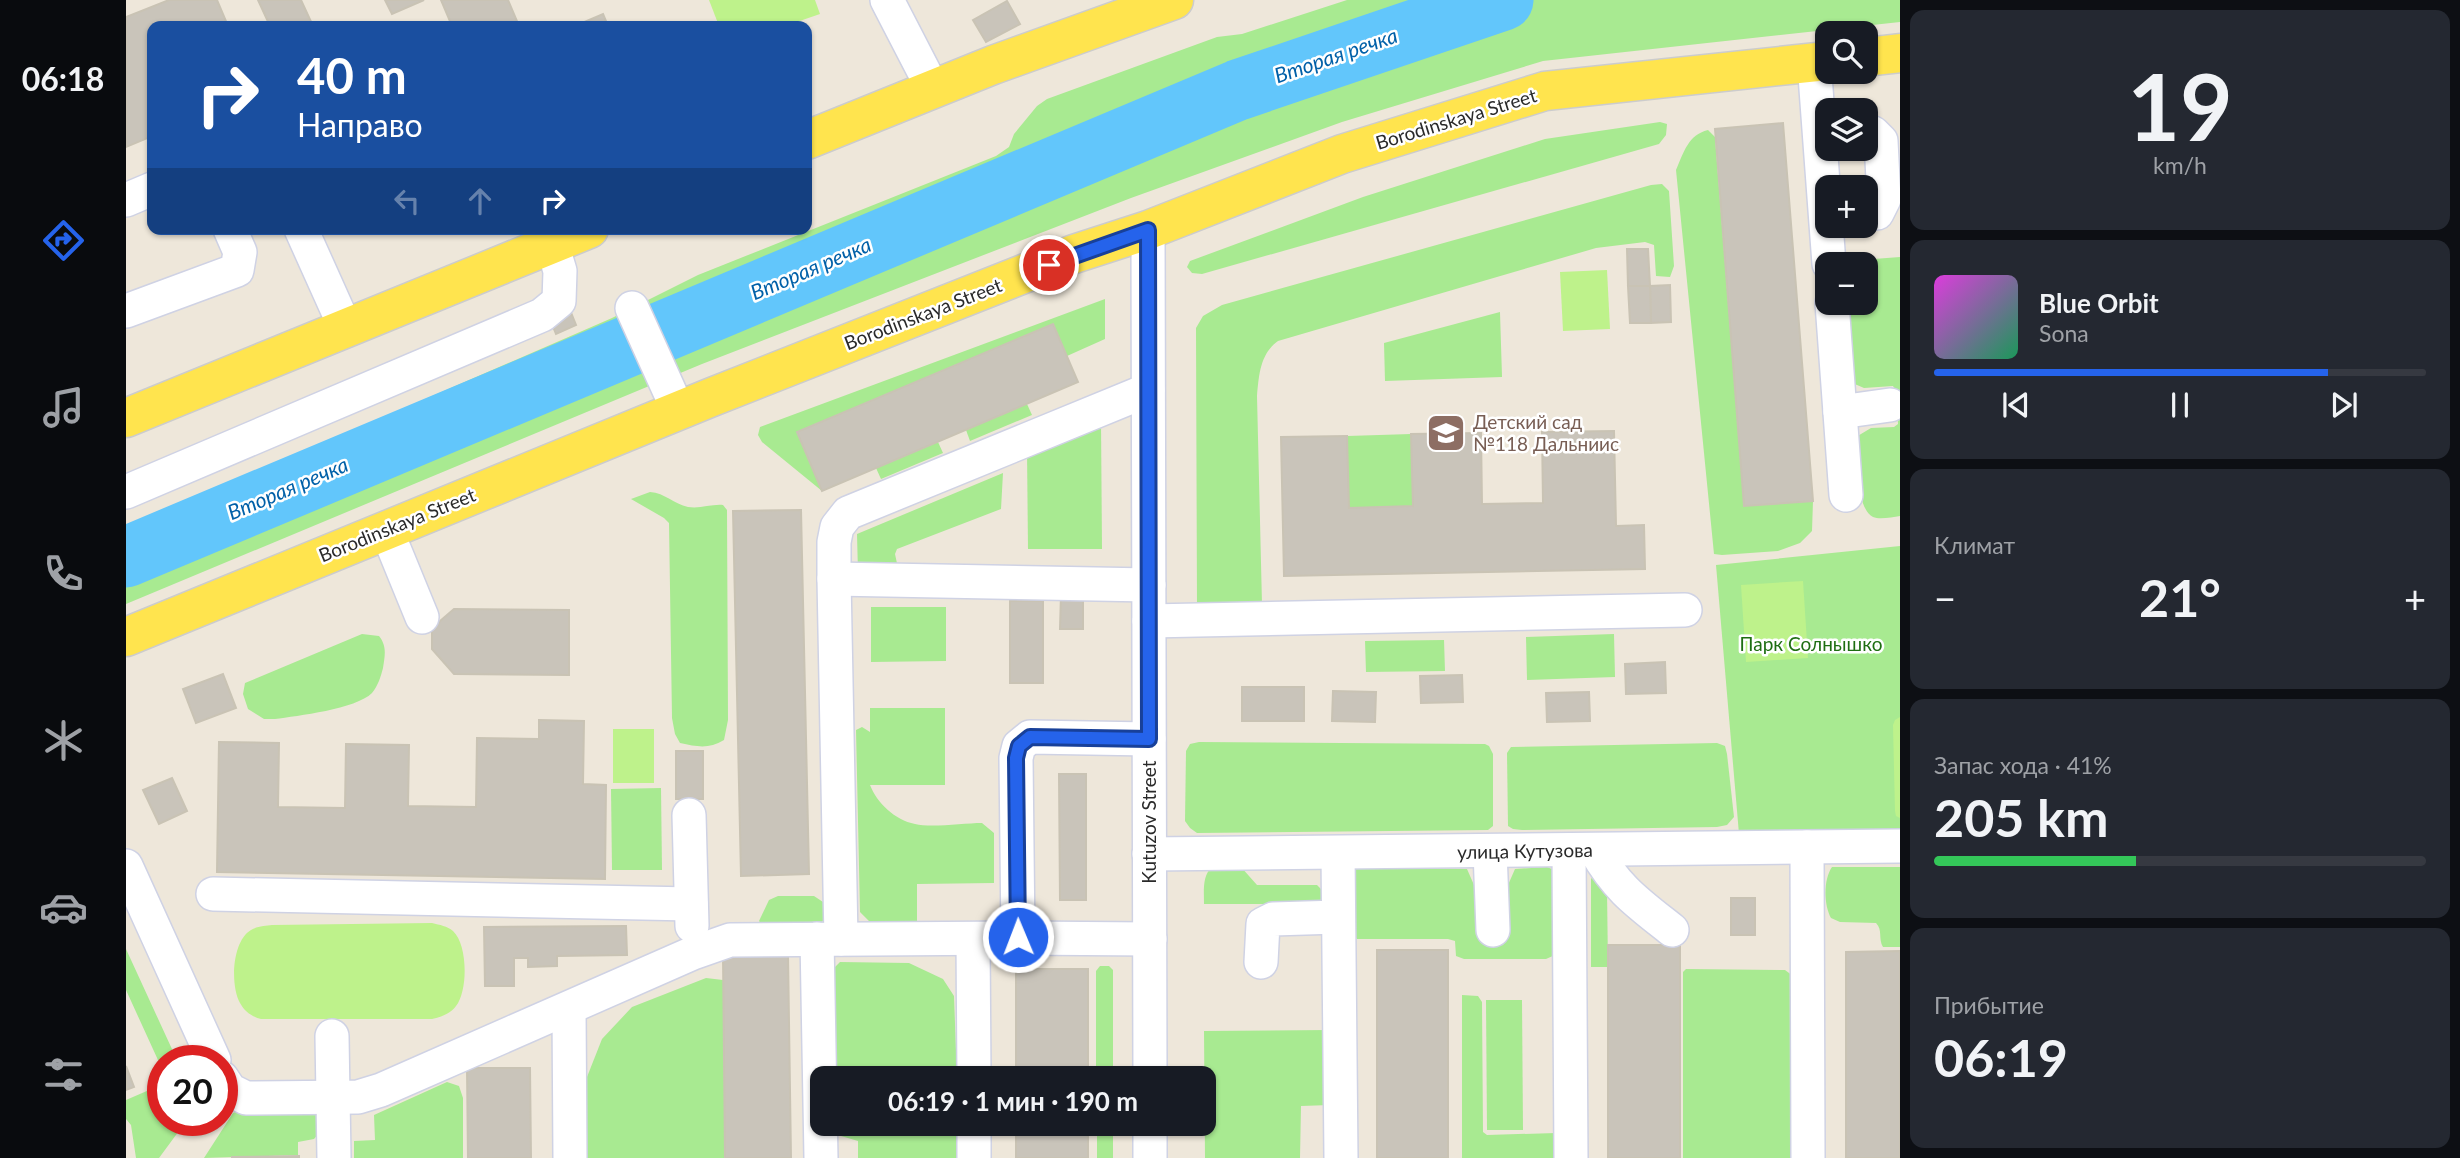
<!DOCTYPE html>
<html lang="ru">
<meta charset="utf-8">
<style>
:root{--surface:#171b24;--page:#242831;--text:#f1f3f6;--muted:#9ea1a6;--line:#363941;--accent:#2563eb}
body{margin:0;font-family:Lato,sans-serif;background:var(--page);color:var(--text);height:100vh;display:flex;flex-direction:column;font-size:26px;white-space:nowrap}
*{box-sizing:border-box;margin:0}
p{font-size:23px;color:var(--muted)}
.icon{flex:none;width:38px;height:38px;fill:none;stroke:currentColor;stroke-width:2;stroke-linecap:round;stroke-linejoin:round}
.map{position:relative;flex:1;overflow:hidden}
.side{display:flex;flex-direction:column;gap:10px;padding:10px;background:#0d0f14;width:560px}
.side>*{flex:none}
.guide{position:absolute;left:21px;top:21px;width:665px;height:214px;border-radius:14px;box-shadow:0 2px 5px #0004;background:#1a4fa0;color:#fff;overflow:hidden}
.fabs{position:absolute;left:1689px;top:21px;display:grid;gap:14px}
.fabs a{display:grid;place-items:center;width:63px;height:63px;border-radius:14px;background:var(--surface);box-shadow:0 2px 5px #0004;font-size:35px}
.speed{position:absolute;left:21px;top:1045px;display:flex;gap:14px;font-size:35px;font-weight:700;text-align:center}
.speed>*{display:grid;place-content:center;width:91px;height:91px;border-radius:50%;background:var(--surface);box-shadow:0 2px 5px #0004;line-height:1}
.speed .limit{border:10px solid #d22;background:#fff;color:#111}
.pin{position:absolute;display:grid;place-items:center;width:60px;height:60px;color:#fff;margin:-30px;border:4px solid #fff;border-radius:50%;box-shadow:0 2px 7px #0007}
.me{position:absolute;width:77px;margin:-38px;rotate:359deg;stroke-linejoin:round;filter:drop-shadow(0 0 5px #0008)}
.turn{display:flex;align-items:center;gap:24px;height:147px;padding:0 35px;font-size:32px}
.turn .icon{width:91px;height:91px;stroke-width:2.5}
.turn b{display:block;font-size:49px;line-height:60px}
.lanes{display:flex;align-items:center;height:66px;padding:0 35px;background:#0003;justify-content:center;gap:35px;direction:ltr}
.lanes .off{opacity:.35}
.big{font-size:52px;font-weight:700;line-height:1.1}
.side .card{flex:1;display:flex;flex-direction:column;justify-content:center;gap:10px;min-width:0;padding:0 24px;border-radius:14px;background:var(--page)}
.side .dial{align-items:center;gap:0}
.dial b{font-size:91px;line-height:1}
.song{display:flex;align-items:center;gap:21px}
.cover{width:84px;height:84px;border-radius:10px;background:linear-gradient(135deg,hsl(300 70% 55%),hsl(150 70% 35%))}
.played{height:7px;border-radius:4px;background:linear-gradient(90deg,var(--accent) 80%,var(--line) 80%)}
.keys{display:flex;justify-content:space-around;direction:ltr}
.heat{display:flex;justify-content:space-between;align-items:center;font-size:38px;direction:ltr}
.charge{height:10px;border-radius:5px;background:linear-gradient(90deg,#34c759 41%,var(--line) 0)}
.trip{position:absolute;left:684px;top:1066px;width:406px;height:70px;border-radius:14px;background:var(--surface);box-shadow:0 2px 5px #0004;font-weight:700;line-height:70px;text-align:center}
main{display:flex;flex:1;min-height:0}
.tabs{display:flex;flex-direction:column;width:126px;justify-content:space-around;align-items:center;background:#090b0e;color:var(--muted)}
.tabs .icon{width:49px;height:49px}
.tabs .on{color:var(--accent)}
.tabs b{font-size:32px;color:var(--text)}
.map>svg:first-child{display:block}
.green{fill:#a8ea91}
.pitch{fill:#bef28b}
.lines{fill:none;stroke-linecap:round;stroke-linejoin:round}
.river{stroke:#62c6fb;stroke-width:61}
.building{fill:#c9c4ba;stroke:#c9c3b4;stroke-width:2}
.minor-casing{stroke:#cfd2e4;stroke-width:36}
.major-casing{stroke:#ccc;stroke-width:41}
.minor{stroke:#fff;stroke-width:33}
.major{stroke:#ffe44e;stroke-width:38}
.route-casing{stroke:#184099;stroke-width:18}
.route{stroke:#2563eb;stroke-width:12}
.labels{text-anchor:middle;stroke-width:5;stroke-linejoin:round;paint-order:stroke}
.street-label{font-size:19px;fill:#2a2a2a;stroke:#fff}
.education-label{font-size:19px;fill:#785e54;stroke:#fff;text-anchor:start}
.park-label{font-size:19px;fill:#1e6e12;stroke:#fff}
.water-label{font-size:21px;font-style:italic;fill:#0060a8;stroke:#fff}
</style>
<main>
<nav class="tabs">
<b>06:18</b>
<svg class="icon on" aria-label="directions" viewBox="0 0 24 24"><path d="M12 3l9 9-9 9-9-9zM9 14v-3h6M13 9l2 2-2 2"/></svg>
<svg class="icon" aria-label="music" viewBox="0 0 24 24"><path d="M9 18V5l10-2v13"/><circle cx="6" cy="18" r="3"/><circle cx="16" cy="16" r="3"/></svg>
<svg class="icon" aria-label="phone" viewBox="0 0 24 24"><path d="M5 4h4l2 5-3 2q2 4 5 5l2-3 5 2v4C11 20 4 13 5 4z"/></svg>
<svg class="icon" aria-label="climate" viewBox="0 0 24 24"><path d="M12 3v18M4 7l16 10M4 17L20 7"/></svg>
<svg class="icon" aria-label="car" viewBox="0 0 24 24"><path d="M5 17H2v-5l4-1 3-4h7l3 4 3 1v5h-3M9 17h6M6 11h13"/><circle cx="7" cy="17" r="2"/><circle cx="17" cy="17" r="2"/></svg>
<svg class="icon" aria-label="filters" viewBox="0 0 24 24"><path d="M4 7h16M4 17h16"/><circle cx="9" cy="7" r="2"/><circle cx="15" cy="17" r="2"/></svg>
</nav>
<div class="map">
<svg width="1774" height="1158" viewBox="0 0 1774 1158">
<rect width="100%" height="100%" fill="#eee7da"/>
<g class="green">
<polygon points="1221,0 1774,0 1774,22 1417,61 1216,122 1005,198 576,364 0,604 0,529 486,318 572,275 870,156 883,147 888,134 911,106 921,99 1091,37 1116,34"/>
<polygon points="1534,122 1541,124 1540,135 1533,144 1076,274 1066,273 1061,267 1064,261 1237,197 1419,139"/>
<path d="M1582,130L1589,137L1618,505L1687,501L1686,531L1674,543L1652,551L1596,555L1588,554L1550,170C1558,152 1562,135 1582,130Z"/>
<path d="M1536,184L1543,191L1548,266L1544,277L1530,276L1528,245L1519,242L1470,248L1152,341C1134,354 1133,375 1131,396L1136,604L1071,606L1070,328L1077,316L1096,305L1525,185Z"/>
<path d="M1774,257V516C1766,517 1754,520 1747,517C1729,508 1732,454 1730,437L1745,428L1768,427L1772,424L1770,391L1767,386L1738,388L1724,382L1719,303H1740V264H1719L1721,261Z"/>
<polygon points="979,299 979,339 941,356 927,324 671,432 696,491 636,442 632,435 634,427"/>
<polygon points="1374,312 1376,377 1259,381 1258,343"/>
<polygon points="901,404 906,415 844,441 840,430"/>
<polygon points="975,421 976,549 902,549 901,450"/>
<polygon points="1285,434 1287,506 1223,508 1221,436"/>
<polygon points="812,442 817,453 755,479 750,468"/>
<polygon points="877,473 875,509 771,549 769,554 772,568 732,573 731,534"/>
<path d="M524,492C539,493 548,504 562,507C574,509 585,504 597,505L601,510L602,720L598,740C583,749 572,747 554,743L549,734L546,718L543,523L538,518L505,499Z"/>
<polygon points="1774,546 1774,831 1613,834 1590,565"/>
<polygon points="745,607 820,607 820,661 745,662"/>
<path d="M236,634L253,636C261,646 259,655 257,668C255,676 252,686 246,693C230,709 171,716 149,719H138L122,709L117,694L119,683Z"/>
<polygon points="1488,634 1489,677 1401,680 1400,637"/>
<polygon points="1318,640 1319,671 1240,672 1239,641"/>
<path d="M744,708H819V785H744C751,803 769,820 789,824C805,828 838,823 856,823L868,833V883L791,884V921H743L734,912L730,730L736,727L744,732Z"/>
<polygon points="1073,742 1359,744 1363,746 1367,754 1367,826 1362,830 1071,833 1064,828 1059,821 1060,751 1064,744"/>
<polygon points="1591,743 1599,746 1601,754 1608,817 1601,825 1591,827 1396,830 1387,829 1382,826 1381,753 1385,747"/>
<polygon points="535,788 536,870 486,870 485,789"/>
<path d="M1086,867H1115L1131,885H1191L1198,892L1201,904H1078C1078,891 1076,876 1086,867Z"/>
<polygon points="1421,867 1428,870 1429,955 1420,959 1338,959 1330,956 1329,941 1322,939 1231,939 1228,935 1225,874 1231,868 1341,869 1348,885 1350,936 1383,936 1382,885 1389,869"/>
<path d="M1706,867H1774V947H1757C1752,939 1757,930 1750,923L1714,922L1705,918C1698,905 1697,880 1706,867Z"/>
<polygon points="1465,878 1481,890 1482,967 1465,967"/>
<polygon points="652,896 688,896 697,902 699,918 693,926 636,925 633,921 643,900"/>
<polygon points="0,949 51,1060 37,1060 37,1071 0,990"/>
<polygon points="714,962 783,963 817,979 828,996 831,1078 789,1078 786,1071 724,1071 724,1078 709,1078 707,969"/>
<polygon points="974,966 983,966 987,970 987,1078 970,1078 970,971"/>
<polygon points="1560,969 1659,970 1667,976 1669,1158 1557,1158 1557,972"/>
<polygon points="580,978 597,980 599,1158 461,1158 461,1077 476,1039 506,1007"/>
<polygon points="1336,995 1352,996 1356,1002 1357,1132 1361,1135 1430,1133 1434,1158 1336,1158"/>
<polygon points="1360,1000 1396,1000 1397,1130 1361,1130"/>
<polygon points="1204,1030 1204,1105 1175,1106 1174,1158 1079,1158 1078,1031"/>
<polygon points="321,1082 333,1086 337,1098 337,1158 228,1158 228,1141 249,1140 248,1115"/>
<polygon points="37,1084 37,1120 61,1120 33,1158 10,1158 5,1125 0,1119 0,1100"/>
<polygon points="118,1108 188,1108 194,1114 194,1132 188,1139 172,1142 172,1155 78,1158 107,1113"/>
<polygon points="710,1124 831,1124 832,1158 732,1158 732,1141 715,1136 710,1131"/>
<rect x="971" y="1124" width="16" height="34"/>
</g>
<g class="pitch">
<polygon points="583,0 689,0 694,14 659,26 593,26"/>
<polygon points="1481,270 1484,329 1437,331 1434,272"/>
<polygon points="1677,581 1682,658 1620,662 1615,585"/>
<polygon points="1774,717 1774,818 1770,816 1769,811 1767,725 1769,720"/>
<rect x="487" y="729" width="41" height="54"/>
<path d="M306,923C314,925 321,926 327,931C342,945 342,991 330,1006C324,1014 315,1017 306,1019H135C125,1016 119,1012 114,1003C104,985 106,941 125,930C131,926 140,926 146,925Z"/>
</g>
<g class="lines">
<polyline class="river" points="0,557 1112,90 1377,0"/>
</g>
<g class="building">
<polygon points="43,0 91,0 102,26 26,26 26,136 0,147 0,17"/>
<polygon points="132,0 175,0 187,26 144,26"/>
<polygon points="259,0 298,0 266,14"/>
<polygon points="315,0 382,0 393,26 326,26"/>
<polygon points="881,1 894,24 860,42 847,20"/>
<polygon points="477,14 482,26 449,26"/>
<polygon points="1657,123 1687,501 1618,506 1589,129"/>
<polygon points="1501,249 1522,249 1524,286 1502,286"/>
<polygon points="1544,285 1545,322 1525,323 1524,286"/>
<polygon points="1502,286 1524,286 1525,323 1504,323"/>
<polygon points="444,310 450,325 430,334 424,319"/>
<polygon points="927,324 952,382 696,491 671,432"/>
<polygon points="1488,431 1490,526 1518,525 1519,569 1158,576 1155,437 1221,436 1223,508 1287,506 1285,434 1355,433 1356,504 1417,503 1416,432"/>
<polygon points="675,510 683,874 615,876 607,511"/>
<polygon points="935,594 957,594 957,629 934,629"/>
<rect x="884" y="601" width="33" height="82"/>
<polygon points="328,609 443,610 443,675 328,674 306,649 306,628"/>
<polygon points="1539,662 1540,693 1500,694 1499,664"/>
<polygon points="97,674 110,708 70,723 57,689"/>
<polygon points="1336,675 1337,702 1295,703 1294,676"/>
<rect x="1116" y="687" width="62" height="34"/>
<polygon points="1207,691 1250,692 1249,722 1206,721"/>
<polygon points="1463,692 1464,721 1421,722 1420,693"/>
<polygon points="413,720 458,721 457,784 480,785 479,879 91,872 93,742 153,743 152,807 219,808 220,744 283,745 282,806 350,807 351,738 413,739"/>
<rect x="550" y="751" width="27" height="48"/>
<polygon points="933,774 960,774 960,900 934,900"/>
<polygon points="46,778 61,811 33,824 17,790"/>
<rect x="1605" y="898" width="24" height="37"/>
<polygon points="500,926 501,955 431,956 431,966 402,967 402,958 388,958 388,986 359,986 358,927"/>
<rect x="1482" y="945" width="72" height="213"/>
<rect x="1251" y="950" width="71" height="208"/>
<polygon points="1774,951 1774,1158 1720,1158 1720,952"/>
<polygon points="597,955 662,955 665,1158 599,1158"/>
<rect x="890" y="969" width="72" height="109"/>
<polygon points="0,1066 8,1087 0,1090"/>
<polygon points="341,1068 404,1068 405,1158 342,1158"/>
<rect x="890" y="1124" width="72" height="34"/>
<polygon points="173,1156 173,1158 106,1158 106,1157"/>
</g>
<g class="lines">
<g class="minor-casing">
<g id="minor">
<polyline points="761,0 807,89"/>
<polyline points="1688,62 1703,264"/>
<polyline points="1740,130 1747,133 1755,141 1758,199 1751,213 1740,213"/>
<polyline points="0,200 26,189"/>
<polyline points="175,229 219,327"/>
<polyline points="1022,230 1024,1078"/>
<polyline points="1706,303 1720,495"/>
<polyline points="506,308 552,410"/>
<polyline points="0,311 111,270 114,252 104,229"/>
<polyline points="1714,412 1764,405"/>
<polyline points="0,492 416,315 433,301 434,271 426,244"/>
<polyline points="260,529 296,617"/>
<polyline points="708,579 1023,585"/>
<polyline points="1023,621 1559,610"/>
<polyline points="563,815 566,926"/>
<polyline points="1681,847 1682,1158"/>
<polyline points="1443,850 1445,1158"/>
<path d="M1469,850C1491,889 1512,903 1546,930"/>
<polyline points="1364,851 1367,930"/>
<polyline points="1212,853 1215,1158"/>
<polyline points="1023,854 1774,846"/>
<polyline points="0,866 88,1060"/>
<polyline points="87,894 565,904"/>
<polyline points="892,938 890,758 893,746 904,737 1023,739"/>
<polyline points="691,939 695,1158"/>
<polyline points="715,939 708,579 708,542 711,527 722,513 1022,390"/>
<polyline points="847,939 848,1078"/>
<polyline points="1135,962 1137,924 1147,919 1212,917"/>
<polyline points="443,1009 444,1158"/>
<polyline points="206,1036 208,1158"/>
<polyline points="96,1078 104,1090 120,1098 232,1097 255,1090 567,953 604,940 892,938 1024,939"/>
<polyline points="848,1124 848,1158"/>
<polyline points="1024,1124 1024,1158"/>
</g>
</g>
<g class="major-casing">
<g id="major">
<polyline points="1740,57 1774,53"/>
<polyline points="681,140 867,65 1048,0"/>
<polyline points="0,418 463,229"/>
<polyline points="0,637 586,397 948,254 1022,230 1216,154 1419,91 1701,61"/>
</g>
</g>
<use href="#minor" class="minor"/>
<use href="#major" class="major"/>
</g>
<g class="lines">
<g class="route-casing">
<polyline id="route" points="892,937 890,758 893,746 904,737 1023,739 1022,230 923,265"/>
</g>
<use href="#route" class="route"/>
</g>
<defs>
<g id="school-square" transform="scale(2.0125)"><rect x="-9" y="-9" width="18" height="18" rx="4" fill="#8d6e63" stroke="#fff"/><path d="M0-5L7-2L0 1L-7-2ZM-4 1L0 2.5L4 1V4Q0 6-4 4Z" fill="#fff"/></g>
</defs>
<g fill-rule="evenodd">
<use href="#school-square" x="1320" y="433"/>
</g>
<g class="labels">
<g class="street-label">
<text transform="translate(1330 119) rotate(-17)" y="7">Borodinskaya Street</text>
<text transform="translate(797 314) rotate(-21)" y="7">Borodinskaya Street</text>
<text transform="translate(271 525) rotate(-22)" y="7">Borodinskaya Street</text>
<text transform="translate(1023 822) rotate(-90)" y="7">Kutuzov Street</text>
<text transform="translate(1399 851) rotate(-1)" y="7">улица Кутузова</text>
</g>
<g class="education-label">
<text x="1347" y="429">Детский сад<tspan x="1347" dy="22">№118 Дальниис</tspan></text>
</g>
<g class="park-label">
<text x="1685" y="651">Парк Солнышко</text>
</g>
<g class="water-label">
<text transform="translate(1210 56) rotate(-19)" y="7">Вторая речка</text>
<text transform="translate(685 269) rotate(-23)" y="7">Вторая речка</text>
<text transform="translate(162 489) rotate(-23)" y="7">Вторая речка</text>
</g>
</g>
</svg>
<div class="fabs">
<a><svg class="icon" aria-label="search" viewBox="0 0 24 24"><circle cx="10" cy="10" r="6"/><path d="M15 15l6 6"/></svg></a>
<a><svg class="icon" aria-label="layers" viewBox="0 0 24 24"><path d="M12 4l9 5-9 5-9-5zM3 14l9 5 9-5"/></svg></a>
<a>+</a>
<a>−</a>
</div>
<div class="speed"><div class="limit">20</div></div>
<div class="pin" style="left:923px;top:265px;background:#d93025"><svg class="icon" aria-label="arrive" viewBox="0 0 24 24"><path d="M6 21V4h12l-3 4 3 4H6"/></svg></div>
<svg class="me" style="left:892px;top:937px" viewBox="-20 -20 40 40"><circle r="17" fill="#2563eb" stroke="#fff" stroke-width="3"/><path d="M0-11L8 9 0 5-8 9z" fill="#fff"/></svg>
<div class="trip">06:19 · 1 мин · 190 m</div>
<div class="guide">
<div class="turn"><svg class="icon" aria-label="right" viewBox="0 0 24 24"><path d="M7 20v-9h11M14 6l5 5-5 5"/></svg><div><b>40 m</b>Направо</div></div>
<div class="lanes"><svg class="icon off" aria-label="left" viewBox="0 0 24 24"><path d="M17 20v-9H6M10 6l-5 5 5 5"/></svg><svg class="icon off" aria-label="ahead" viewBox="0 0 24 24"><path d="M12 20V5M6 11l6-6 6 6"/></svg><svg class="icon" aria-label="right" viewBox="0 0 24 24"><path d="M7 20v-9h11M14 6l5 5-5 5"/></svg></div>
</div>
</div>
<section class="side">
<div class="card dial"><b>19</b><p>km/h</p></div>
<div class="card">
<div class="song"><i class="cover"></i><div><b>Blue Orbit</b><p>Sona</p></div></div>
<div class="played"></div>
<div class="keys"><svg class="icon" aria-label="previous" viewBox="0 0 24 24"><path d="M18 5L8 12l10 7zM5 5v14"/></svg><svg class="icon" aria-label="pause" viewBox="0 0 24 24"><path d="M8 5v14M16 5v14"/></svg><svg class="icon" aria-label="next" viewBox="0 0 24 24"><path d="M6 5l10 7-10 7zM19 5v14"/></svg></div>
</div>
<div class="card"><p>Климат</p>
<div class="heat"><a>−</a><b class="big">21°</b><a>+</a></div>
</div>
<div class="card"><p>Запас хода · 41%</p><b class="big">205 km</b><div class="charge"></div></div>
<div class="card"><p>Прибытие</p><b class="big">06:19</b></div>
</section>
</main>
